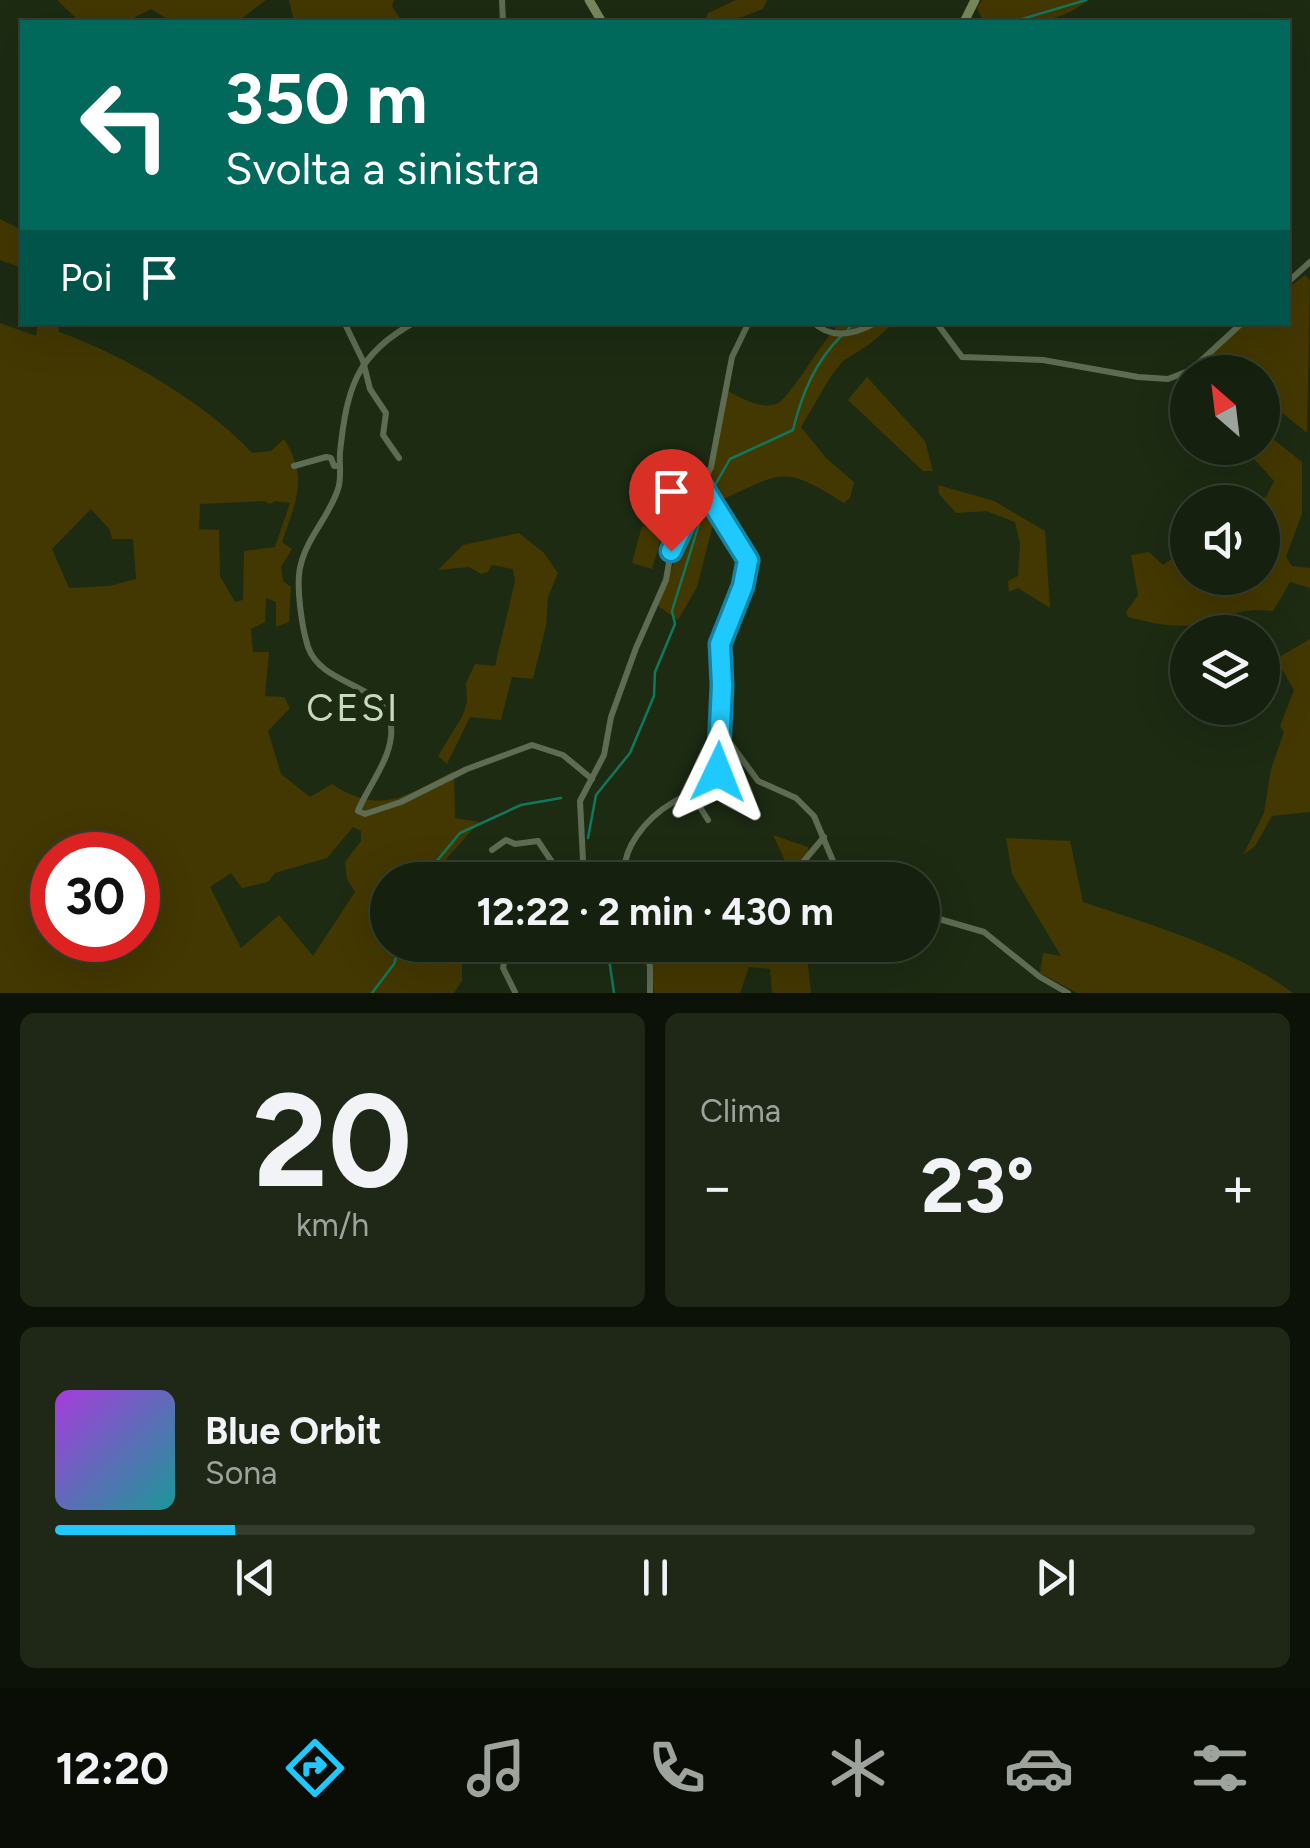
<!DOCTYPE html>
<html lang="it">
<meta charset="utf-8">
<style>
:root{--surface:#16200e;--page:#1f2817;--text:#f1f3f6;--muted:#9ea39e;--line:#353e2e;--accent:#1fc9fd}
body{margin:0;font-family:Figtree,sans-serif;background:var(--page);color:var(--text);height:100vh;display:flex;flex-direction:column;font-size:38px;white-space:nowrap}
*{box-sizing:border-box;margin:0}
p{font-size:32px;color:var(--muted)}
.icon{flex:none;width:55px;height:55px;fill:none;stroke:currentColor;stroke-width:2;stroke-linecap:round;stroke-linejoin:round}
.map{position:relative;height:993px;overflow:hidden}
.panel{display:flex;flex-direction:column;gap:20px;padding:20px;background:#0c1208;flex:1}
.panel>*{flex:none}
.top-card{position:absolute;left:20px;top:20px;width:1270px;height:305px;border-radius:0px;box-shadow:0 10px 40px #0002,0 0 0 2px var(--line);background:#00695c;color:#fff;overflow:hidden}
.needle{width:65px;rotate:332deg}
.controls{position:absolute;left:1170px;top:355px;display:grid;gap:20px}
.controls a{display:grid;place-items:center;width:110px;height:110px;border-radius:50%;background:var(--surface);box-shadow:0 10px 40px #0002,0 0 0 2px var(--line);font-size:50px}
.speed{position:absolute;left:30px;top:832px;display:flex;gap:20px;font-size:50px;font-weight:700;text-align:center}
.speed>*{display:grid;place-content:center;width:130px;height:130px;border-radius:50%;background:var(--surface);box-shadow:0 10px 40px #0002,0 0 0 2px var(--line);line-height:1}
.speed .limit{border:15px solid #d22;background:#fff;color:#111}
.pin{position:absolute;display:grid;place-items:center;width:85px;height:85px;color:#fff;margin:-102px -42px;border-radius:50% 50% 50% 0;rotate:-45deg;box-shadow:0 0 10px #0007}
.pin .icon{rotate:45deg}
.me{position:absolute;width:110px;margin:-55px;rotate:2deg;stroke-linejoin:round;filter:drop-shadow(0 0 8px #0008)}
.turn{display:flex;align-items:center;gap:35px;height:210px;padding:0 40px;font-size:45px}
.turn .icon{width:130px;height:130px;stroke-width:2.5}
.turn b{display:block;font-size:70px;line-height:85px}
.then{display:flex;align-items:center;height:95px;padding:0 40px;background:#0003;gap:20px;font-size:38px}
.big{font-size:75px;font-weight:700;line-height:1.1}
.panel .tile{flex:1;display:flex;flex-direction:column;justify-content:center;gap:15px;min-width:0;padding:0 35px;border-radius:15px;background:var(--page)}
.panel .dial{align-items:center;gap:0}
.dial b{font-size:130px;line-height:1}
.song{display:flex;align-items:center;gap:30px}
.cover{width:120px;height:120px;border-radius:15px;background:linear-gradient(135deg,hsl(280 70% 55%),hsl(180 70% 35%))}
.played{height:10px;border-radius:5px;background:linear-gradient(90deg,var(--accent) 15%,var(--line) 15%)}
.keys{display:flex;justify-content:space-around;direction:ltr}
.heat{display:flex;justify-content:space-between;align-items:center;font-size:55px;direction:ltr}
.panel .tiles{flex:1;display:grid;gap:20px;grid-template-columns:1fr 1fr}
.tile:last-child{grid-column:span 2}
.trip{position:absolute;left:370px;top:862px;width:570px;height:100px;border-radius:50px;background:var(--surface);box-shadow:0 10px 40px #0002,0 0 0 2px var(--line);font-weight:700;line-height:100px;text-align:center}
.dock{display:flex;height:160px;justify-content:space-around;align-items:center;background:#090d06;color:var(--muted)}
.dock .icon{width:70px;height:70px}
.dock .selected{color:var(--accent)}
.dock b{font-size:45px;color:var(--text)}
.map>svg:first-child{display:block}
.green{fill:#433802;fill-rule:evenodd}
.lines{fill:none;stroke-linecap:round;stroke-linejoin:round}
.stream{stroke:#11785e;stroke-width:2.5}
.minor{stroke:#5d6c52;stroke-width:6}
.secondary{stroke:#79875c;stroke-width:9}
.route-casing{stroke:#1483a4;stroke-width:25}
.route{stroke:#1fc9fd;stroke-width:18}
.labels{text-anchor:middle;stroke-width:10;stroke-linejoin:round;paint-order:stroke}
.neighbourhood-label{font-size:38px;letter-spacing:2.5px;fill:#c7d9bc;stroke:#1d2b13}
</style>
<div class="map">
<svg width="1310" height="993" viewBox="0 0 1310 993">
<rect width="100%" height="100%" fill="#1d2b13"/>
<g class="green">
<polygon points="57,0 266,0 237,22 172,22 151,9 126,22 80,22"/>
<polygon points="289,0 394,0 392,6 402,22 294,22"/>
<path d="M736,0H767L763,9C743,17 726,23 705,22L708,13Z"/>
<path d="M982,0H1088C1059,25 1020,23 984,22L977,8Z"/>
<polygon points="0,219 22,230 22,268 0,260"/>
<polygon points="1305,275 1310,280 1307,433 1263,397 1262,372 1232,372 1210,354 1244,323 1288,322 1288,288"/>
<path d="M0,323L36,336L38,323H58L59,332C120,353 208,404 252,453L271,451L284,439C309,478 296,501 282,542L292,549L281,567L283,581L291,587L289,622L276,627V602L266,598L265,622L251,629L253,652H269L265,696L284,697L290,708L268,731L281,774L310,797L332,784C382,817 406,795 454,771L455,818L479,822L446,859L435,880H388V945H436L462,960V981L454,993H0ZM264,501L270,504L275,501L290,503L275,547L244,551L243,600L235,602L220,576L219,530L199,529L200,504ZM91,509L110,530L112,539H133L136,579L109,586L69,588L52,549ZM353,827L361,831V841L345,862L347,879L355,892L313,956L279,915L241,948L210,887L231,873L242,888L268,882L275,873L327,858ZM52,855H138V940H52Z"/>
<path d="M835,323H894L870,344L843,361L831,376L801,427L826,458L854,482L850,498L844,503C781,463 782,473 719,501L697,587L678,620L658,606L709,465L724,389C738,396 759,410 776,404C789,400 820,344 835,329Z"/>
<polygon points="867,377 925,441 933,471 923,471 848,400"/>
<path d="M1263,431L1302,462V514L1286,557L1292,566L1310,568V588L1290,582L1273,611C1235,607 1227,619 1193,625C1172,628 1148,622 1128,617L1126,612L1138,595L1131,555L1149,552L1163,565L1187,548L1188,578H1262V502H1257L1266,497L1274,481L1244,448H1262Z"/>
<polygon points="938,485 994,501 1045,531 1050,608 1018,588 1009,592 1008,581 1018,576 1020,544 1015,522 986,511 956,513 939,494"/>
<polygon points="642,526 663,531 652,569 632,563"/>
<polygon points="519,533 544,553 558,573 548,597 546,626 533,679 512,677 501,720 470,717 447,764 438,756 463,715 467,702 466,683 475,664 495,666 515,581 513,569 492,565 488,572 481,574 469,567 438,570 463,545"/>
<polygon points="1310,639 1310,812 1272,816 1255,846 1243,855 1264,813 1271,769 1284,732 1280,726 1294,690 1276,659"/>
<polygon points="773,835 808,847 813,880 778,880 786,863"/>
<path d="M1006,838L1070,841L1083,902C1154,926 1232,948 1293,993H1077L1040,973L1043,953L1061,956L1012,874Z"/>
<polygon points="650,945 806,945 811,993 772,993 770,969 749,967 740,993 654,993"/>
</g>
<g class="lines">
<g class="stream">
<polyline points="1012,22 1086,0"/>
<polyline points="848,329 855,322"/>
<path d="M711,492L730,459L793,430C802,393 815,362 842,335"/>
<polyline points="588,838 596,795 630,753 654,696 655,672 675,624 672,611 699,524 699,507 706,499"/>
<polyline points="421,880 460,833 521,805 561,798"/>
<polyline points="607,945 614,993"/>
<polyline points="372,993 394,964 400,945"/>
</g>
<g class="minor">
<polyline points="502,0 503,22"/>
<polyline points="1288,282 1310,262"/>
<polyline points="344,322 363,361 370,389 386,413 383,435 399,458"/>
<path d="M415,322C356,354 347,388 340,452C339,463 342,478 338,489C330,515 307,538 301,564C295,583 302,628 308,647C322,686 379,682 390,720C398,752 368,785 358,811L365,814L401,802L467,769L532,745L563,755L592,779"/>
<path d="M813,322C832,341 856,334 877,322"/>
<polyline points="936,322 962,357 1043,360 1138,377 1168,379 1191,370 1243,322"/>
<polyline points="294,466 326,457 331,458 334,466 339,466"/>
<polyline points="720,729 758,781 796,798 814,816 841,880"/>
<polyline points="697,791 698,804 708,820"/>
<polyline points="492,850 506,840 515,844 538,841 556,868 575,880"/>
<polyline points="697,873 702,880"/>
<polyline points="543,880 554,865"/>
<polyline points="584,880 580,801 604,755 611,717 636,648 666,580 671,551 711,467 732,357 749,322"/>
<path d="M626,880C618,850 648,817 672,803C688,793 705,788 718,773L722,685L720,644L743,586L748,560L703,487"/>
<polyline points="788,880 824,837"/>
<polyline points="922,914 984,932 1040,977 1068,993"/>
<polyline points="508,945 503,968 515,992"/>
<polyline points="646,945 650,967 650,993"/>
<path d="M737,945C749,954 764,959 773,945"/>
</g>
<g class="secondary">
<polyline points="589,0 602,22"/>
<polyline points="964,22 975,0"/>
</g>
</g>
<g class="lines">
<g class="route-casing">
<polyline id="route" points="671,551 702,486 748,560 743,586 720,644 722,685 718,772"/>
</g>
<use href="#route" class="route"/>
</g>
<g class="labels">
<g class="neighbourhood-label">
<text x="353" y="721">CESI</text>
</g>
</g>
</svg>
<div class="controls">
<a><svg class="needle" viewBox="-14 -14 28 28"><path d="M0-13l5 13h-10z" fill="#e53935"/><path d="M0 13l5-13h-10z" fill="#9ea39e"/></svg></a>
<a><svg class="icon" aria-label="sound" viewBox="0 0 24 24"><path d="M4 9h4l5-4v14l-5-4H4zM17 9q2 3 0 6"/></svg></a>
<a><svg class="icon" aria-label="layers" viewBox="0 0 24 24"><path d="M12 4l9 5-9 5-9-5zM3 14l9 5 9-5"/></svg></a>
</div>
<div class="speed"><div class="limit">30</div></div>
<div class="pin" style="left:671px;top:551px;background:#d93025"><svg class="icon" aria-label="arrive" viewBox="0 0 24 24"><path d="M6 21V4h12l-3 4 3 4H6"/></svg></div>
<svg class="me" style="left:718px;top:772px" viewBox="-20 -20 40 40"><path d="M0-17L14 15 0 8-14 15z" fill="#1fc9fd" stroke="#fff" stroke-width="4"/></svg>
<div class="trip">12:22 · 2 min · 430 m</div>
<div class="top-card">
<div class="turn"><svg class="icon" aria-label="left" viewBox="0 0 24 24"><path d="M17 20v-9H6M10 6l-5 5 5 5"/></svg><div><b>350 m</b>Svolta a sinistra</div></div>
<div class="then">Poi<svg class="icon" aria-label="arrive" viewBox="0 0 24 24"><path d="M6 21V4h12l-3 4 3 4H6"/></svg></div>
</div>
</div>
<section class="panel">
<div class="tiles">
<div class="tile dial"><b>20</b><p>km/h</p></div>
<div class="tile"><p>Clima</p>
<div class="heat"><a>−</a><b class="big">23°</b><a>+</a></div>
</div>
<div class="tile">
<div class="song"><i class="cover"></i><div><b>Blue Orbit</b><p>Sona</p></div></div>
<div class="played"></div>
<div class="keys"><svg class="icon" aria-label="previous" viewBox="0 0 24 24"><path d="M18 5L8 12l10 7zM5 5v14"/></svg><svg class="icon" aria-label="pause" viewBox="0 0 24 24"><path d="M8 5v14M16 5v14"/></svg><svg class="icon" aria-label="next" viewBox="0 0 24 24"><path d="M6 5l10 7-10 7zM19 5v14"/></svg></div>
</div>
</div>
</section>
<nav class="dock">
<b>12:20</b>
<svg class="icon selected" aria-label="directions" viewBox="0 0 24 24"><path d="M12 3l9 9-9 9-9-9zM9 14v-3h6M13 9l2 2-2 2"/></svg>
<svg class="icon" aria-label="music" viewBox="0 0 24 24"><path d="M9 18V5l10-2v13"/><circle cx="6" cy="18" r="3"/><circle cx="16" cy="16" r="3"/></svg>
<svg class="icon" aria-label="phone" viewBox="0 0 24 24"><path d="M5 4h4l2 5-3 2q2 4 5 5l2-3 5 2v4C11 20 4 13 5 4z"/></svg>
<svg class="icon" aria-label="climate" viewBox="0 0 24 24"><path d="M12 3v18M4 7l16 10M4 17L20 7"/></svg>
<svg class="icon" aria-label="car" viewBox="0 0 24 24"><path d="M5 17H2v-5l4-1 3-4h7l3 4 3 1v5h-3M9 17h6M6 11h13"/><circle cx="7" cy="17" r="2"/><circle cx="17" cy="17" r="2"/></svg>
<svg class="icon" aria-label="filters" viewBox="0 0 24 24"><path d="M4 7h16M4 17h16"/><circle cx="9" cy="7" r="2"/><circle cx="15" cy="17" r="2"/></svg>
</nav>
